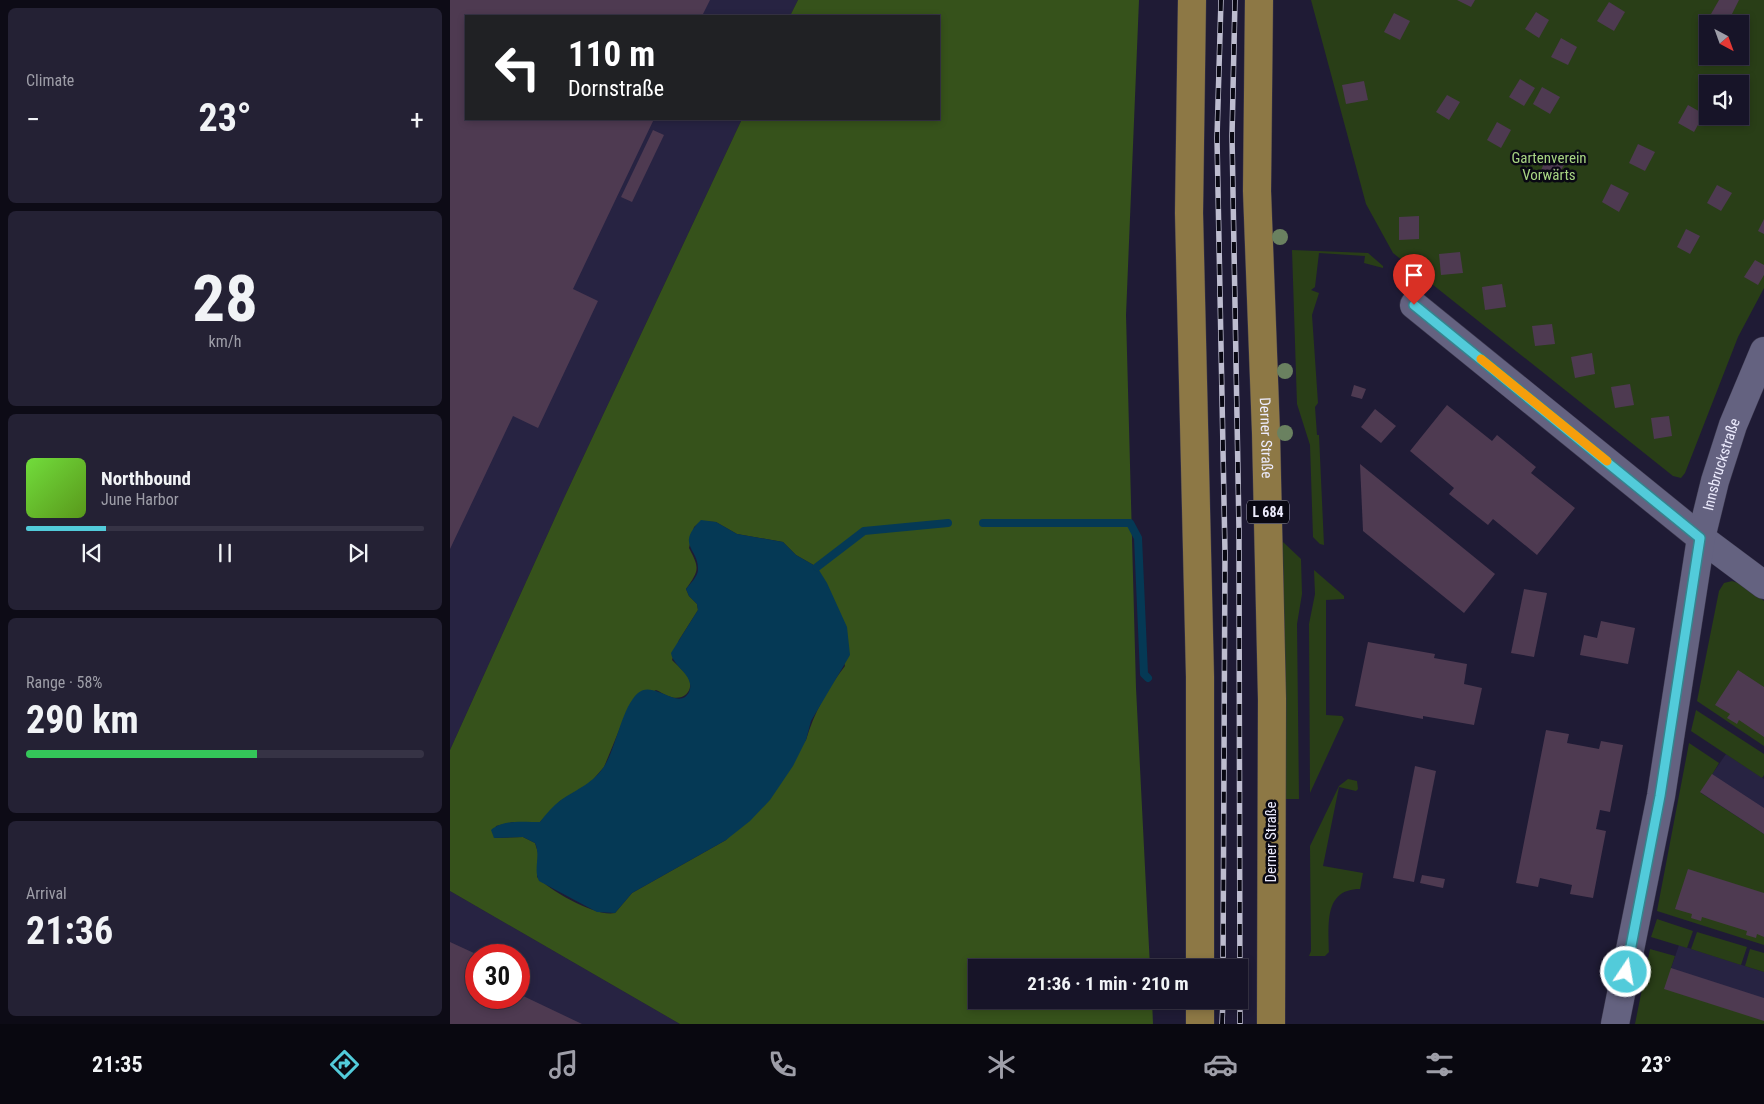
<!DOCTYPE html>
<meta charset="utf-8">
<style>
:root{--surface:#171428;--page:#242134;--text:#f1f3f6;--muted:#9e9ea8;--line:#363345;--accent:#52cbda}
body{margin:0;font-family:"Roboto Condensed",sans-serif;background:var(--page);color:var(--text);height:100vh;display:flex;flex-direction:column;font-size:19px;white-space:nowrap}
*{box-sizing:border-box;margin:0}
p{font-size:16px;color:var(--muted)}
.icon{flex:none;width:28px;height:28px;fill:none;stroke:currentColor;stroke-width:2;stroke-linecap:round;stroke-linejoin:round}
.map{position:relative;flex:1;overflow:hidden}
.sheet{display:flex;flex-direction:column;gap:8px;padding:8px;background:#0d0b16;width:450px}
.sheet>*{flex:none}
.banner{position:absolute;left:15px;top:15px;width:475px;height:105px;border-radius:0px;box-shadow:0 2px 8px #0003,0 0 0 1px var(--line);background:#202124;color:#fff;overflow:hidden}
.needle{width:32px;rotate:139deg}
.buttons{position:absolute;left:1249px;top:15px;display:grid;gap:10px}
.buttons a{display:grid;place-items:center;width:50px;height:50px;border-radius:0px;background:var(--surface);box-shadow:0 2px 8px #0003,0 0 0 1px var(--line);font-size:25px}
.speed{position:absolute;left:15px;top:944px;display:flex;gap:10px;font-size:25px;font-weight:700;text-align:center}
.speed>*{display:grid;place-content:center;width:65px;height:65px;border-radius:50%;background:var(--surface);box-shadow:0 2px 8px #0003,0 0 0 1px var(--line);line-height:1}
.speed .limit{border:8px solid #d22;background:#fff;color:#111}
.pin{position:absolute;display:grid;place-items:center;width:42px;height:42px;color:#fff;margin:-51px -21px;border-radius:50% 50% 50% 0;rotate:-45deg;box-shadow:0 0 5px #0007}
.pin .icon{rotate:45deg}
.me{position:absolute;width:55px;margin:-28px;rotate:12deg;stroke-linejoin:round;filter:drop-shadow(0 0 4px #0008)}
.turn{display:flex;align-items:center;gap:18px;height:105px;padding:0 20px;font-size:22px}
.turn .icon{width:65px;height:65px;stroke-width:2.5}
.turn b{display:block;font-size:35px;line-height:42px}
.big{font-size:38px;font-weight:700;line-height:1.1}
.sheet .widget{flex:1;display:flex;flex-direction:column;justify-content:center;gap:8px;min-width:0;padding:0 18px;border-radius:8px;background:var(--page)}
.sheet .dial{align-items:center;gap:0}
.dial b{font-size:65px;line-height:1}
.song{display:flex;align-items:center;gap:15px}
.cover{width:60px;height:60px;border-radius:8px;background:linear-gradient(135deg,hsl(100 70% 55%),hsl(90 70% 35%))}
.played{height:5px;border-radius:2px;background:linear-gradient(90deg,var(--accent) 20%,var(--line) 20%)}
.keys{display:flex;justify-content:space-around;direction:ltr}
.heat{display:flex;justify-content:space-between;align-items:center;font-size:28px;direction:ltr}
.charge{height:8px;border-radius:4px;background:linear-gradient(90deg,#34c759 58%,var(--line) 0)}
.trip{position:absolute;left:518px;top:959px;width:280px;height:50px;border-radius:0px;background:var(--surface);box-shadow:0 2px 8px #0003,0 0 0 1px var(--line);font-weight:700;line-height:50px;text-align:center}
.tab-bar{display:flex;height:80px;justify-content:space-around;align-items:center;background:#090810;color:var(--muted)}
.tab-bar .icon{width:35px;height:35px}
.tab-bar .current{color:var(--accent)}
.tab-bar b{font-size:22px;color:var(--text)}
main{display:flex;flex:1;min-height:0}
.map>svg:first-child{display:block}
.built{fill:#272342;fill-rule:evenodd}
.green{fill:#293e17;fill-rule:evenodd}
.forest{fill:#36521b;fill-rule:evenodd}
.water{fill:#053955}
.lines{fill:none;stroke-linecap:round;stroke-linejoin:round}
.stream{stroke:#053955;stroke-width:8}
.building{fill:#4e3a51}
.minor-casing{stroke:#3b384d;stroke-width:29}
.major-casing{stroke:#3b384d;stroke-width:29}
.minor{stroke:#646280;stroke-width:28}
.major{stroke:#8d7845;stroke-width:28}
.rail-casing{stroke:#bdbccf;stroke-width:5.5}
.rail{stroke:#090813;stroke-width:4;stroke-dasharray:11;stroke-linecap:butt}
.tree{fill:#6a8160}
.route-casing{stroke:#35848e;stroke-width:12}
.route{stroke:#52cbda;stroke-width:9}
.slow{stroke:#f59e0b;stroke-width:9}
.labels{text-anchor:middle;stroke-width:5;stroke-linejoin:round;paint-order:stroke}
.shield{fill:#090813;stroke:#a8a7b7;stroke-width:1}
.shield-label{font-size:14px;font-weight:bold;fill:#ecebfd}
.park-label{font-size:15px;fill:#a7d483;stroke:#090813}
.street-label{font-size:15px;fill:#ecebfd;stroke:#090813}
</style>
<main>
<section class="sheet">
<div class="widget"><p>Climate</p>
<div class="heat"><a>−</a><b class="big">23°</b><a>+</a></div>
</div>
<div class="widget dial"><b>28</b><p>km/h</p></div>
<div class="widget">
<div class="song"><i class="cover"></i><div><b>Northbound</b><p>June Harbor</p></div></div>
<div class="played"></div>
<div class="keys"><svg class="icon" aria-label="previous" viewBox="0 0 24 24"><path d="M18 5L8 12l10 7zM5 5v14"/></svg><svg class="icon" aria-label="pause" viewBox="0 0 24 24"><path d="M8 5v14M16 5v14"/></svg><svg class="icon" aria-label="next" viewBox="0 0 24 24"><path d="M6 5l10 7-10 7zM19 5v14"/></svg></div>
</div>
<div class="widget"><p>Range · 58%</p><b class="big">290 km</b><div class="charge"></div></div>
<div class="widget"><p>Arrival</p><b class="big">21:36</b></div>
</section>
<div class="map">
<svg width="1314" height="1024" viewBox="0 0 1314 1024">
<rect width="100%" height="100%" fill="#1f1b35"/>
<g class="built">
<polygon points="0,0 348,0 340,16 16,16 16,119 292,119 114,498 0,750"/>
<polygon points="1276,754 1314,779 1314,834 1250,792"/>
<path d="M0,891L230,1024H0ZM26,955H69V998H26Z"/>
<polygon points="1229,945 1314,972 1314,1021 1214,989"/>
</g>
<g class="green">
<path d="M861,0H1314V288L1288,337L1235,473L1231,478L1223,476L943,253L916,204ZM1258,24H1290V56H1258ZM1258,84H1290V116H1258Z"/>
<polygon points="842,250 918,253 933,266 933,268 914,263 915,256 869,253 865,287 861,290 869,293 862,315 868,403 865,407 867,435 869,435 874,545 870,544 863,537 860,445 847,404"/>
<polygon points="833,542 851,559 852,594 847,624 849,799 835,799"/>
<polygon points="864,570 894,596 894,599 876,600 876,715 892,716 894,719 860,793 859,624 865,594"/>
<polygon points="1282,581 1294,585 1314,601 1314,746 1247,701 1269,591 1274,583"/>
<polygon points="1246,710 1314,754 1314,775 1312,778 1241,731"/>
<polygon points="1239,743 1269,763 1251,793 1314,834 1314,945 1207,911"/>
<path d="M898,779L907,781L908,789L906,791L889,787L873,866L913,873L910,889C873,889 879,926 879,952L875,956H859L861,951L860,846L889,786Z"/>
<polygon points="1207,919 1243,931 1237,948 1201,937"/>
<polygon points="1247,932 1297,947 1291,965 1241,949"/>
<polygon points="1200,949 1225,956 1221,968 1314,1021 1314,1024 1185,1024"/>
<polygon points="1300,949 1314,953 1314,972 1295,966"/>
</g>
<path class="forest" d="M348,0H689L676,315L686,688L700,967L526,968V1000H702L703,1024H230L0,891V750L114,498L292,119H489V16H340ZM251,521L266,522L287,534L333,542L346,555L367,567L395,666C377,689 364,713 356,740L276,840L182,893L165,913C145,917 101,891 87,877L89,856L85,843L73,837L44,838L46,826L63,822H90L110,801L140,783L154,767L179,706L206,690C211,692 216,696 221,697C234,701 245,690 238,677C234,671 227,665 222,660L229,640L248,610L247,604L239,596L236,589C249,570 250,569 239,548L244,527Z"/>
<path class="water" d="M251,520L266,522L287,534L333,542L346,555L367,567L377,583L397,627L400,655L361,721L356,740L343,766L320,800L300,821L276,840L182,893L165,913L147,912L89,881C83,870 91,855 85,843L73,837L44,838L41,830C54,819 74,822 90,822C96,814 103,806 111,800C127,789 144,783 155,765C167,745 172,707 188,693C204,679 229,712 239,692C246,676 223,667 221,653L248,610L247,604L239,596L236,589C240,584 248,576 248,570C249,548 225,546 251,520Z"/>
<g class="lines">
<g class="stream">
<polyline points="533,523 680,523 688,538 694,674 698,678"/>
<polyline points="367,567 414,531 498,523"/>
</g>
</g>
<g class="building">
<polygon points="0,0 260,0 252,16 16,16 16,119 204,119 123,289 148,301 88,428 63,416 0,549"/>
<polygon points="1007,0 1025,0 1021,7"/>
<polygon points="1269,0 1289,0 1278,22 1261,14"/>
<polygon points="1159,2 1175,12 1164,31 1147,21"/>
<polygon points="1086,12 1099,20 1089,38 1075,29"/>
<polygon points="944,13 960,21 950,40 934,32"/>
<polygon points="1111,38 1127,47 1118,65 1101,57"/>
<polygon points="1286,75 1300,81 1292,100 1290,84 1281,84"/>
<polygon points="1070,79 1085,88 1074,106 1059,97"/>
<polygon points="914,81 918,100 896,104 892,85"/>
<polygon points="1092,87 1110,97 1100,114 1083,104"/>
<polygon points="997,95 1010,102 999,120 986,112"/>
<polygon points="1238,105 1254,114 1244,132 1228,123"/>
<polygon points="1047,122 1061,130 1051,148 1037,140"/>
<polygon points="203,130 214,135 182,202 171,197"/>
<polygon points="1188,144 1205,152 1195,171 1179,163"/>
<polygon points="1099,153 1116,161 1107,178 1091,170"/>
<polygon points="1161,184 1179,193 1169,212 1152,202"/>
<polygon points="1267,185 1282,193 1271,211 1257,203"/>
<polygon points="969,216 969,239 949,240 949,217"/>
<polygon points="1314,219 1314,234 1308,231"/>
<polygon points="1236,229 1250,236 1240,254 1227,247"/>
<polygon points="1010,252 1013,273 991,275 989,254"/>
<polygon points="1305,260 1314,265 1314,275 1308,285 1294,277"/>
<polygon points="1052,284 1056,307 1035,310 1032,287"/>
<polygon points="1102,324 1105,344 1085,346 1082,326"/>
<polygon points="1142,353 1145,374 1125,378 1121,357"/>
<polygon points="1180,384 1184,405 1165,408 1161,387"/>
<polygon points="904,385 916,389 912,399 901,396"/>
<polygon points="997,405 1042,441 1047,435 1086,467 1081,473 1125,508 1087,555 1043,519 1038,525 999,494 1004,488 960,451"/>
<polygon points="925,409 946,426 931,443 911,427"/>
<polygon points="1219,416 1222,436 1204,439 1201,418"/>
<polygon points="910,464 1045,574 1014,613 913,531"/>
<polygon points="1074,589 1097,593 1084,657 1061,653"/>
<polygon points="1151,621 1185,628 1178,664 1130,655 1134,635 1147,638"/>
<polygon points="918,642 985,654 984,658 1017,664 1014,684 1032,688 1024,725 973,716 973,719 905,706"/>
<polygon points="1288,670 1314,687 1314,737 1289,720 1287,724 1277,718 1280,714 1265,705"/>
<polygon points="1096,730 1119,734 1117,743 1149,749 1151,741 1173,745 1160,812 1150,810 1146,829 1156,831 1143,898 1120,894 1122,885 1090,878 1088,887 1066,883"/>
<polygon points="965,766 986,771 964,882 943,878"/>
<polygon points="1262,774 1314,808 1314,834 1250,792"/>
<polygon points="1238,869 1314,893 1314,937 1307,934 1306,938 1296,935 1297,931 1252,917 1251,921 1241,918 1242,914 1225,909"/>
<polygon points="972,875 995,879 993,888 970,883"/>
<polygon points="0,942 26,954 26,998 69,998 69,994 132,1024 0,1024"/>
<polygon points="1221,968 1314,998 1314,1021 1214,989"/>
</g>
<g class="lines">
<g class="minor-casing">
<g id="minor">
<polyline points="964,305 1251,538 1314,585"/>
<path id="s1" d="M1165,1024L1211,796L1251,538L1265,481L1283,425L1314,351"/>
</g>
</g>
<g class="major-casing">
<g id="major">
<polyline points="742,0 739,213 750,677 750,968"/>
<path id="s2" d="M809,0L807,191L816,433L822,699L821,1024"/>
<polyline points="750,1024 750,1000"/>
</g>
</g>
<use href="#minor" class="minor"/>
<use href="#major" class="major"/>
<g class="rail-casing">
<g id="rail">
<polyline points="771,0 767,138 775,553 773,968"/>
<polyline points="785,0 782,136 789,530 790,1024"/>
<polyline points="772,1024 773,1000"/>
</g>
</g>
<use href="#rail" class="rail"/>
</g>
<g class="tree">
<circle cx="830" cy="237" r="8"/>
<circle cx="835" cy="371" r="8"/>
<circle cx="835" cy="433" r="8"/>
</g>
<g class="lines">
<g class="route-casing">
<polyline id="route" points="964,305 1250,538 1210,796 1176,972"/>
</g>
<use href="#route" class="route"/>
<polyline class="slow" points="1031,359 1157,461"/>
</g>
<g class="labels">
<rect class="shield" x="797" y="500.5" width="42" height="23" rx="4"/>
<g class="shield-label">
<text x="818" y="517">L 684</text>
</g>
<g class="park-label">
<text x="1099" y="163">Gartenverein<tspan x="1099" dy="17">Vorwärts</tspan></text>
</g>
<g class="street-label">
<text dy="5" stroke="none"><textPath href="#s2" startOffset="438">Derner Straße</textPath></text>
<text dy="5" stroke="none"><textPath href="#s1" startOffset="570">Innsbruckstraße</textPath></text>
<text transform="translate(821 842) rotate(-90)" y="5">Derner Straße</text>
</g>
</g>
</svg>
<div class="buttons">
<a><svg class="needle" viewBox="-14 -14 28 28"><path d="M0-13l5 13h-10z" fill="#e53935"/><path d="M0 13l5-13h-10z" fill="#9e9ea8"/></svg></a>
<a><svg class="icon" aria-label="sound" viewBox="0 0 24 24"><path d="M4 9h4l5-4v14l-5-4H4zM17 9q2 3 0 6"/></svg></a>
</div>
<div class="speed"><div class="limit">30</div></div>
<div class="pin" style="left:964px;top:305px;background:#d93025"><svg class="icon" aria-label="arrive" viewBox="0 0 24 24"><path d="M6 21V4h12l-3 4 3 4H6"/></svg></div>
<svg class="me" style="left:1176px;top:972px" viewBox="-20 -20 40 40"><circle r="17" fill="#52cbda" stroke="#fff" stroke-width="3"/><path d="M0-11L8 9 0 5-8 9z" fill="#fff"/></svg>
<div class="trip">21:36 · 1 min · 210 m</div>
<div class="banner">
<div class="turn"><svg class="icon" aria-label="left" viewBox="0 0 24 24"><path d="M17 20v-9H6M10 6l-5 5 5 5"/></svg><div><b>110 m</b>Dornstraße</div></div>
</div>
</div>
</main>
<nav class="tab-bar">
<b>21:35</b>
<svg class="icon current" aria-label="directions" viewBox="0 0 24 24"><path d="M12 3l9 9-9 9-9-9zM9 14v-3h6M13 9l2 2-2 2"/></svg>
<svg class="icon" aria-label="music" viewBox="0 0 24 24"><path d="M9 18V5l10-2v13"/><circle cx="6" cy="18" r="3"/><circle cx="16" cy="16" r="3"/></svg>
<svg class="icon" aria-label="phone" viewBox="0 0 24 24"><path d="M5 4h4l2 5-3 2q2 4 5 5l2-3 5 2v4C11 20 4 13 5 4z"/></svg>
<svg class="icon" aria-label="climate" viewBox="0 0 24 24"><path d="M12 3v18M4 7l16 10M4 17L20 7"/></svg>
<svg class="icon" aria-label="car" viewBox="0 0 24 24"><path d="M5 17H2v-5l4-1 3-4h7l3 4 3 1v5h-3M9 17h6M6 11h13"/><circle cx="7" cy="17" r="2"/><circle cx="17" cy="17" r="2"/></svg>
<svg class="icon" aria-label="filters" viewBox="0 0 24 24"><path d="M4 7h16M4 17h16"/><circle cx="9" cy="7" r="2"/><circle cx="15" cy="17" r="2"/></svg>
<b>23°</b>
</nav>
